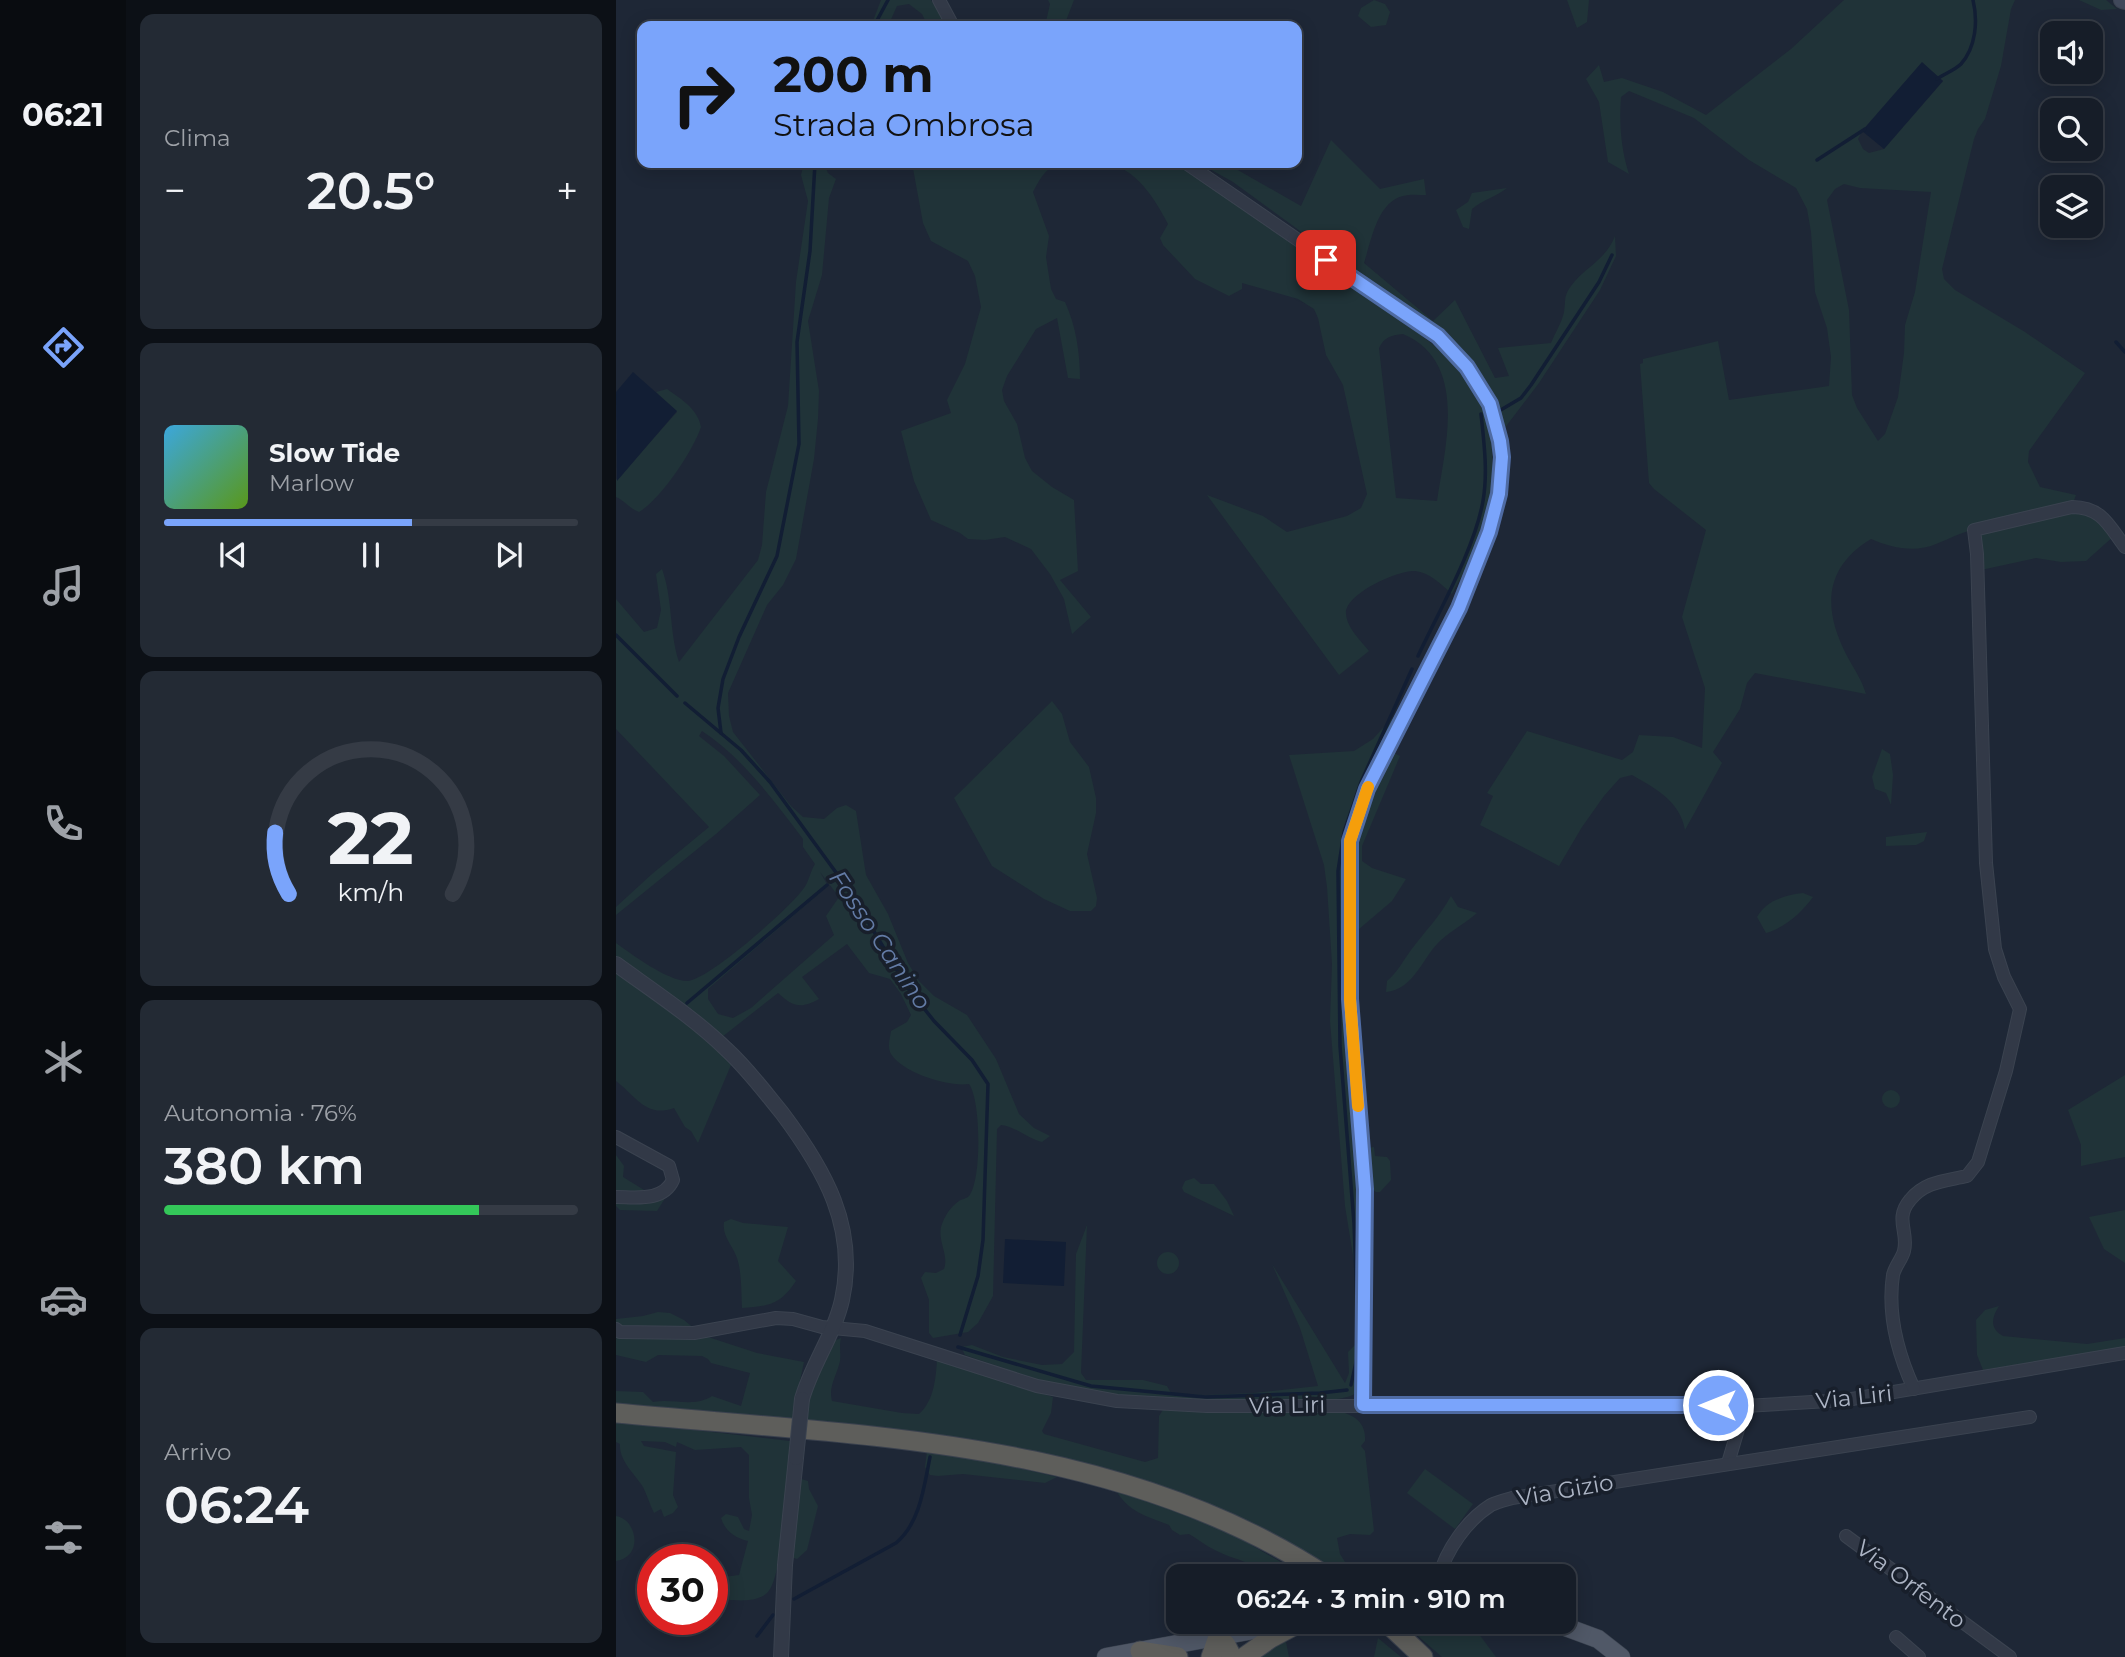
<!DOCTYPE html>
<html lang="it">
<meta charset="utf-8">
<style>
:root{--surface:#161d28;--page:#232a34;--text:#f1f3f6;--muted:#9ea2a8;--line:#353b45;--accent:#7aa4fb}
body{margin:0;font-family:Montserrat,sans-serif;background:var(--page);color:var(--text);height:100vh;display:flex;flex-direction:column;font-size:26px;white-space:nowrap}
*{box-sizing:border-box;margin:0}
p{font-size:23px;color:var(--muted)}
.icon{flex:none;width:38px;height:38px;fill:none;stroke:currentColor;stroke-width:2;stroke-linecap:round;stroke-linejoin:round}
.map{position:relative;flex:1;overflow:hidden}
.drawer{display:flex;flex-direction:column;gap:14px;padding:14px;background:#0c1016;width:490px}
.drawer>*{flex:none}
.top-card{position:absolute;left:21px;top:21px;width:665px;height:147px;border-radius:14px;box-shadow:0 4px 18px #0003,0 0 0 2px var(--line);background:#7aa4fb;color:#111;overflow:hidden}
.controls{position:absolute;left:1424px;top:21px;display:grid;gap:14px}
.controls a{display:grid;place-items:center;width:63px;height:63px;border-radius:14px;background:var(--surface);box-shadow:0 4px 18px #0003,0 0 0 2px var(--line);font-size:35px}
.speed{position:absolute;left:21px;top:1544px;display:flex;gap:14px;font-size:35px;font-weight:700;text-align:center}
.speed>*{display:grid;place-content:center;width:91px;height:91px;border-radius:50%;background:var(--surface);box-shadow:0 4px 18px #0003,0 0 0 2px var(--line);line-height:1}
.speed .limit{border:10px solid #d22;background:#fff;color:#111}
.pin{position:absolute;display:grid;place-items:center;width:60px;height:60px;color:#fff;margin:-30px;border-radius:14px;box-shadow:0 4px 10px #0006}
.me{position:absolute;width:77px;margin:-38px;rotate:270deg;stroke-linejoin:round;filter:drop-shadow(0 0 5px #0008)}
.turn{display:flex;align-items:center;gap:24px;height:147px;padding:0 21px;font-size:32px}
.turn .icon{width:91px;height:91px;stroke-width:2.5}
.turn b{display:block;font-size:49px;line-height:60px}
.big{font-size:52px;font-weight:600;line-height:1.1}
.drawer .card{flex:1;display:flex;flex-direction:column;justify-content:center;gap:10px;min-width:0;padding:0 24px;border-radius:14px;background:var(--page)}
.drawer .dial{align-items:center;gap:0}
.dial svg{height:182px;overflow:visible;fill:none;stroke:var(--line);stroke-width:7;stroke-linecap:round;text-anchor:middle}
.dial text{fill:var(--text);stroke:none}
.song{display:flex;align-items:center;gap:21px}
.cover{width:84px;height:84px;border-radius:10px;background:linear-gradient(135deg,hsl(200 70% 55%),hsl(90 70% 35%))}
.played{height:7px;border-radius:4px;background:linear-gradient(90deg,var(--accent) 60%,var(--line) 60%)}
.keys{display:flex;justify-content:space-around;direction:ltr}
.heat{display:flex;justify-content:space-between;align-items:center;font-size:38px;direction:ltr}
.charge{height:10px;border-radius:5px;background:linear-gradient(90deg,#34c759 76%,var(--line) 0)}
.trip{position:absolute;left:550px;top:1564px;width:410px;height:70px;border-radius:14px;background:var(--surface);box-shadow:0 4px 18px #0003,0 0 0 2px var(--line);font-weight:600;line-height:70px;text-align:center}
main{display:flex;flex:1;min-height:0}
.tabs{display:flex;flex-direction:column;width:126px;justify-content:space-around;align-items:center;background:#090c10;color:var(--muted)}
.tabs .icon{width:49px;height:49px}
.tabs .active{color:var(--accent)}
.tabs b{font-size:32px;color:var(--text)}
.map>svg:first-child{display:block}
.green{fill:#203338;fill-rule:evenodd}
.water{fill:#121e34}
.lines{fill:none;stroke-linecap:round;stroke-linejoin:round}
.stream{stroke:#121e34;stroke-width:3.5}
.minor-casing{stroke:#3b4350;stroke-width:14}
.tertiary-casing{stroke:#3b4350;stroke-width:16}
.secondary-casing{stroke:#3b4350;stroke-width:18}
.primary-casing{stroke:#3b4350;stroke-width:19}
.trunk-casing{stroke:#3a414e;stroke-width:21}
.minor{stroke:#323947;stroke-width:12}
.tertiary{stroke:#323947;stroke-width:14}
.secondary{stroke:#40485a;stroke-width:16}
.primary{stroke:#505867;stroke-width:18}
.trunk{stroke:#5e5e5b;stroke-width:19}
.tertiary-bridge-casing{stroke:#3b4350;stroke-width:16;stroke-linecap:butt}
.tertiary-bridge{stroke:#323947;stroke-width:14}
.route-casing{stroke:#4f6ba3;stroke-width:18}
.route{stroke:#7aa4fb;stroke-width:12}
.slow{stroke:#f59e0b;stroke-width:12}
.labels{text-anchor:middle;stroke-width:7;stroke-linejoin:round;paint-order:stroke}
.street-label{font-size:23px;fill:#acb4c4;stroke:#181f2b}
.water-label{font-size:24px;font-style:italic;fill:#637ba5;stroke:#181f2b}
</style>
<main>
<nav class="tabs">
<b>06:21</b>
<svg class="icon active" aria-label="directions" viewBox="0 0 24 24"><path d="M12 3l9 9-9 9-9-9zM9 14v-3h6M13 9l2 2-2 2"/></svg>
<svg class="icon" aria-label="music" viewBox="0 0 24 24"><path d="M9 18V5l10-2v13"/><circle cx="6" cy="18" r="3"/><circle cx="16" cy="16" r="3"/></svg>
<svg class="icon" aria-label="phone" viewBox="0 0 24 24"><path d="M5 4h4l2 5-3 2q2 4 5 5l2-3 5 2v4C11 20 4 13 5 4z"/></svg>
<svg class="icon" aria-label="climate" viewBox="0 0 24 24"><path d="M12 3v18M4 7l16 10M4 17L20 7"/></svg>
<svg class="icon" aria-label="car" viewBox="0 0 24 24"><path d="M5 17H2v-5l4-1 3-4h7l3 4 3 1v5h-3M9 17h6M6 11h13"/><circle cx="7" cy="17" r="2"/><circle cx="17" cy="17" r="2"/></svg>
<svg class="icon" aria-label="filters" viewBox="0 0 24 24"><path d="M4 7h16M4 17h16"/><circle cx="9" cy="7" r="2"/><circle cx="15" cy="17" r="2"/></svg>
</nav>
<section class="drawer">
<div class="card"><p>Clima</p>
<div class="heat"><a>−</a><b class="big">20.5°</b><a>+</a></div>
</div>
<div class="card">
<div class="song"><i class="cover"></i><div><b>Slow Tide</b><p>Marlow</p></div></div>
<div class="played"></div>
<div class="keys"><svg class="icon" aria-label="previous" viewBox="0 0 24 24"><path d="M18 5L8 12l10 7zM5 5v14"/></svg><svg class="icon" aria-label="pause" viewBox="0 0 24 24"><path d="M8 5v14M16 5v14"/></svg><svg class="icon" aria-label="next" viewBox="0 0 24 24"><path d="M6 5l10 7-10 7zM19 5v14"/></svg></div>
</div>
<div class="card dial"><svg viewBox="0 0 100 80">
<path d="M14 69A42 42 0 1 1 86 69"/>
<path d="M14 69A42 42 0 0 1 8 42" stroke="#7aa4fb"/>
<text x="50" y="56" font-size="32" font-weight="700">22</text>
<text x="50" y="72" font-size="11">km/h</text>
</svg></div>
<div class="card"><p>Autonomia · 76%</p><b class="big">380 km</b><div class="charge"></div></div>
<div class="card"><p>Arrivo</p><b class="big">06:24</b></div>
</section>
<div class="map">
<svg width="1509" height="1657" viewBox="0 0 1509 1657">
<rect width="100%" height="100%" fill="#1e2736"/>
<g class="green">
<polygon points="265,0 315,0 331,26 312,26 306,14 293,4 281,6 272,26 255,26"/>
<polygon points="432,0 458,0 448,26 429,26 434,4"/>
<polygon points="758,0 769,4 774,12 770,25 755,27 742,16 745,8"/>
<polygon points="951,0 973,0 971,22 961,28"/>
<path d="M1228,0H1399L1395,9L1385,66L1369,119L1362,129L1358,139L1326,269L1328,279L1339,290L1409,332L1469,373L1413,451L1412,462L1424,487L1460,495L1456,506H1468L1499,535L1470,561L1445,562L1420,558L1365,570L1357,530C1343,533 1333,539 1320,544C1299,553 1276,548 1255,539C1207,568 1207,610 1231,656C1238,669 1246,680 1250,694L1139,673L1131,683L1124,709L1097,752L1106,763L1069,830C1064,801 1039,788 1016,775L1004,778L988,796L966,827L943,866L864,825L877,796L871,793L911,731L1006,760L1017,752L1023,735L1057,737L1086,748L1089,688L1066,617L1090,530L1038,489L1033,483L1024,364L1027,363V359L1102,341L1113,400L1213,386L1215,357L1211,328L1199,292L1195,232L1191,209L1180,188L1133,160L1078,118L1013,91L1005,97C1003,123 1005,149 1013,174L992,162L983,102L970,79L983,65L988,82L1006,78L1047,92L1090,115L1175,49ZM1306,63L1327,81L1268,149L1253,153L1247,149L1242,139L1246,131ZM1228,184L1244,188L1315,192L1299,292L1289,325L1288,353L1282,397L1269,434L1262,441L1241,408L1236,395L1233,310L1211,200L1219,189Z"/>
<polygon points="1463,0 1490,0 1501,9 1485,10"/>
<path d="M715,140L764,189L808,179L810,195C803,195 794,194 787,196C761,202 755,242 748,263L817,321L839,300L879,378L893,376L882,348L935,343C939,333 946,322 948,312C950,301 947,297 955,286C969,267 990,260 999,236L1000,256L984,290L923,383L888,429L885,427L861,374L765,293L680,228L617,182L583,163H620V169L685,206Z"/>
<path d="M188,163H208L212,173L220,179L213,198L206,275L192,321L203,391L202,419L198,459L180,559L167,585L151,605L112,693L113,716L117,732L175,806L187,817L208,819L221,808L230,805L240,811L250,875L272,914L292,963L303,981L318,996L351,1015L380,1059L403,1114L418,1128L434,1136L426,1142C412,1139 401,1127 385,1125L381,1129L377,1296L362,1323L352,1332L317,1338L313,1333V1300L305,1278L309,1272L320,1273L328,1269C333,1255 322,1243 325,1227C328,1217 334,1207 343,1201C346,1199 350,1199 353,1196C366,1180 365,1100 353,1084C332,1087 287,1073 275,1054C271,1046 274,1039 275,1031L291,1022L295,1015L285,994L274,979L253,973L231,944L186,977L203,999C185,1009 177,1007 162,993L106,1037L0,956V943C15,954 52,981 71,981C92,981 175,907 188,888C193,881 194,872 199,864L187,847V839C158,801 126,757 86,731L83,736L108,756L144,795L100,834L0,915V907L36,874L93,827L0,729V599L28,632L41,628L45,610L40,574L46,569C57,599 53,632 63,662L142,560L146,545L150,492L172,406L180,282L192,201L185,175ZM204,872L223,897L210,916L218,935L135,1008L117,1018L102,1014L92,999V989L212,886Z"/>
<path d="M296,163H447C430,166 424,179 417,192L433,236L430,257L435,289L440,299L449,302C460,326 464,353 464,379L452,378L441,318L420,329L391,376L386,390L388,401L401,424L409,458L416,471L436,487L458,500L462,571L444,580L475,617L456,634L448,599L434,574L415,549L389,537L369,540L352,539L344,533L315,520L298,481L285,431L335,413L331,400L349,364L365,307L359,276L352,261L315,241L307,223Z"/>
<path d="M490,163H565L796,328L838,361L857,381L869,409L875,430L877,478L871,514L854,561L836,594C826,585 813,572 799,571C782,570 728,594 730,614C731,628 745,641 753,651L723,675L591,495L647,516L671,532L731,516L745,508L751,494L727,385L710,355L702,318L698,309L682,299L626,283V289L613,296L579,279L547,245L544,238L552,224C539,199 520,168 490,163ZM787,334C853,362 829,447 821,501L780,498L763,348C768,337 776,335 787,334Z"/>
<path d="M891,188C880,197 866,200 856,209L853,229L847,227L840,210L852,202L856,193Z"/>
<path d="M51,389C65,399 82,409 85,427C77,451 45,499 23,512C13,508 9,501 0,497V480L61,412L40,392Z"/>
<polygon points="436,701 446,714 454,742 473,767 480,798 480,813 471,854 481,898 480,906 475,911 454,911 428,899 376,866 338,798"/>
<polygon points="777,717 730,842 726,881 729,1037 744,1238 744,1299 729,1206 714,1021 716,964 711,887 708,865 673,755 738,751 757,739"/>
<polygon points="1266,749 1274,754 1277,775 1275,805 1270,793 1259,789 1256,777"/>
<polygon points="774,751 784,756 746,846 746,861 756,868 790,879 776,901 736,935 736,842"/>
<polygon points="1311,832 1308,841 1300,845 1270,846 1270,837"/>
<path d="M1187,893L1197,897C1185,913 1170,927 1150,933L1141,917C1150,900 1170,895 1187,893Z"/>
<path d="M835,896L842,907L861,913C850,923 836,930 825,940C807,956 798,990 770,992L771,981C781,973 787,961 795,950C809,931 823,918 835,896Z"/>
<path d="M0,971C35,996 90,1031 115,1065L82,1143L75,1131L69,1127L58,1108C30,1118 21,1097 0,1081Z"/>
<polygon points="1509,1075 1509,1157 1465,1166 1465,1145 1452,1110"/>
<circle cx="1275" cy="1099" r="9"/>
<polygon points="758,1147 759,1156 771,1157 774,1161 775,1180 764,1192 760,1192 750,1184 751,1148"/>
<polygon points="0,1155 8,1166 7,1177 41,1198 53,1192 41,1211 4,1210 0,1206"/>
<polygon points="578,1178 585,1184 598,1184 611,1201 618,1216 568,1192 566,1188 569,1181"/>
<polygon points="1509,1210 1509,1263 1488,1249 1473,1217"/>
<path d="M115,1219L127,1223L172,1227L162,1261L180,1281C164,1305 153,1306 126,1308C125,1291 126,1273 121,1258C116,1244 106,1237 108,1222Z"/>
<path d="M471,1225L465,1373L470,1380H527L551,1386L555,1393L589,1395L637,1393L702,1386L684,1328L656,1264L729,1383L733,1373L732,1352L739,1345L743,1331L742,1392C725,1405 675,1399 653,1399C589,1399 524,1402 461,1389C423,1382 386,1367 349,1355L345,1347L356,1345L387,1357L426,1365L446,1364L458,1352L460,1254Z"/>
<circle cx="552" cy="1263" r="11"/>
<path d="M1383,1306C1375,1318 1374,1329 1387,1336L1471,1344L1509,1338V1348L1367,1370L1361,1355L1360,1320L1369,1310Z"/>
<path d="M42,1312L54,1313L68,1320L86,1335L141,1353L188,1362L175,1422L0,1406V1391L27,1392L37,1402C57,1398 78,1408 96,1396L125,1406L134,1373L95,1363L92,1359L86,1356L42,1355L30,1362L0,1355V1319L27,1316Z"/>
<path d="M225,1338C223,1346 225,1353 224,1361C221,1375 212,1387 216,1401L286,1413L303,1414C318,1401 320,1378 321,1359L437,1397L435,1413L426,1431L428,1434L529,1462L542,1458L543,1416L548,1408L729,1413C743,1418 750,1426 749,1441L745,1446L749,1451L758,1531L754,1535L734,1534L721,1538L724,1554L738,1576L721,1577L552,1490L188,1422L192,1390L215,1342Z"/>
<path d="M0,1421L174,1441C172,1468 168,1578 151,1593C140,1603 122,1600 109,1600L112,1590L100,1585L101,1580L107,1577L123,1575L132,1541C119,1538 109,1531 105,1518L110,1514L122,1517L128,1529L133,1531L136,1515L133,1498V1455L125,1447L79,1450L61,1442L60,1447L49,1442L25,1441L28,1446L60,1452L57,1495L62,1507L57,1513L48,1517L45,1509L38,1513C34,1505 31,1495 27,1487C18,1473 3,1461 4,1444L0,1442Z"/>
<polygon points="311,1451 391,1465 441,1477 429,1483 347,1474 322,1476 314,1475 309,1467"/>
<polygon points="809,1469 857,1504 839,1529 791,1493"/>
<polygon points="182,1478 192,1481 193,1489 202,1506 191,1550 181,1559 175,1557"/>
<path d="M499,1489L602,1526L691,1577H648C631,1558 624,1562 603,1552C593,1548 583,1540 573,1534L564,1535L556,1530L553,1525C530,1516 512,1512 499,1489Z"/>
<path d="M0,1516C21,1519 28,1557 0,1561Z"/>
<polygon points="786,1622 854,1622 880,1657 826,1657"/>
<polygon points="669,1637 673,1657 637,1657"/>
<polygon points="762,1638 785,1657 758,1657"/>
</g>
<g class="water">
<polygon points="1306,62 1327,81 1268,149 1246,131"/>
<polygon points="17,372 61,411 1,481 0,392"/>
<polygon points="389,1239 450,1242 448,1286 387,1283"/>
</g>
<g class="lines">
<g class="stream">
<polyline points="258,26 272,0"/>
<path d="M1321,79C1328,74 1339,70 1345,64C1360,47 1362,21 1357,0"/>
<polyline points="1201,160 1249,129"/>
<polyline points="1500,342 1509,352"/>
<polyline points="883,411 905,398 915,385 983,282 996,255"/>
<polyline points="0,635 61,696"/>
<path d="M802,656C823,611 859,548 867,501C872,473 868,442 865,414"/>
<polyline points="69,703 125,750 154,782 235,893 291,987 318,1021 356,1060 372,1084 367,1240 362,1276 344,1335"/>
<polyline points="105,733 102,708 107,679 123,637 161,556 183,444 181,342 194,251 199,163"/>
<polyline points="215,882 223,876"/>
<polyline points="71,1003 211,885"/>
<polyline points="742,1327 738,1223 724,1046 722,871 728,832 745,782 796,669"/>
<polyline points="342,1347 475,1386 589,1397 704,1393 731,1390"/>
<polyline points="735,1385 742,1353"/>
<path d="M178,1599L280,1543C304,1523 308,1487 314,1457"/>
<polyline points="141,1636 157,1615"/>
</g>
<g class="minor-casing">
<g id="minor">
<polyline points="323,0 337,26"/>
<polyline points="570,163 822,336 851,367 864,387 874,404 884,441 886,457 883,494 873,532 843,608 752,789 734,841 734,999 749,1189 747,1404"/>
<path d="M0,1137L53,1166L57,1180C47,1202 20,1197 0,1197"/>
<polyline points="0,1329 4,1332 78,1333 160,1318 177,1319 206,1327 249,1331 421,1386 501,1401 591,1406 1129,1406 1230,1400 1509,1353"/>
<path d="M1298,1389C1282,1354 1271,1315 1277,1275C1279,1266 1286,1259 1288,1251C1293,1232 1278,1219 1294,1200C1309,1181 1330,1181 1351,1176L1362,1162L1390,1071L1404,1009L1388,977L1379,949L1370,863L1361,554L1358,530L1456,507C1486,507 1493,526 1509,547"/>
<polyline points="1112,1463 1129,1406"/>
<polyline points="1230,1536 1394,1657"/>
<path d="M823,1577C830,1550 851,1520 875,1505C881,1502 889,1500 896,1498L1414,1417"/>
<polyline points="1280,1637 1303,1657"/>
</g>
</g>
<g class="tertiary-casing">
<g id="tertiary">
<path d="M0,964C37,991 77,1017 110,1049C131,1068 148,1091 166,1113C208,1169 242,1227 226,1300C218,1335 196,1364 186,1399"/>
<polyline points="165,1657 169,1565 180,1458"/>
</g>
</g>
<g class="secondary-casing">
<polyline id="secondary" points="1506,0 1509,1"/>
</g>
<g class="primary-casing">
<g id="primary">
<polyline points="936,1622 982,1639 1005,1657"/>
<polyline points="490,1657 676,1623"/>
</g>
</g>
<g class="trunk-casing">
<g id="trunk">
<path d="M0,1413C243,1436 501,1438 712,1577"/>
<polyline points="770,1622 807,1657"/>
<polyline points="524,1651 562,1657"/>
<polyline points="595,1657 602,1637 610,1645 616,1657"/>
<polyline points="628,1657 655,1638 685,1622"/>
</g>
</g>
<use href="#minor" class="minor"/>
<use href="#tertiary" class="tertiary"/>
<use href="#secondary" class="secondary"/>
<use href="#primary" class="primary"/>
<use href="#trunk" class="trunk"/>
<g class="tertiary-bridge-casing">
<polyline id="tertiary-bridge" points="180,1458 186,1399"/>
</g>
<use href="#tertiary-bridge" class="tertiary-bridge"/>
</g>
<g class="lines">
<g class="route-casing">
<polyline id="route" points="710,260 822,336 851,367 874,404 884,441 886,457 883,494 873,532 843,608 751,789 734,841 734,999 749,1189 747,1405 1102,1405"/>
</g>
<use href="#route" class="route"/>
<polyline class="slow" points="742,1106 734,999 734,841 752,787"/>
</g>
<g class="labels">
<g class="street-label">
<text transform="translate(1238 1397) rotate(-6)" y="8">Via Liri</text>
<text transform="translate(671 1405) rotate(-1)" y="8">Via Liri</text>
<text transform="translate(949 1490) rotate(-10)" y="8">Via Gizio</text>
<text transform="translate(1295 1584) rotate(37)" y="8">Via Orfento</text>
</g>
<g class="water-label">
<text transform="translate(264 940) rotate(56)" y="8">Fosso Canino</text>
</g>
</g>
</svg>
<div class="controls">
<a><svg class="icon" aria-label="sound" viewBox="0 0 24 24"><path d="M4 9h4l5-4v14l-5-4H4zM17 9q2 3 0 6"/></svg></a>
<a><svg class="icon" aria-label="search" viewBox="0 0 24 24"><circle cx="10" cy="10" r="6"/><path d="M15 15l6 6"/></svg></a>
<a><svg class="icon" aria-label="layers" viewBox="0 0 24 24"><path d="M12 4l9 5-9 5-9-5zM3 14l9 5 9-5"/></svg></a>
</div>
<div class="speed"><div class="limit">30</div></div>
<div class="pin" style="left:710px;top:260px;background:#d93025"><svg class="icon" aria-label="arrive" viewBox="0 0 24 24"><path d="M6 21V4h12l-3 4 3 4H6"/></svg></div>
<svg class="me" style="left:1102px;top:1405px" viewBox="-20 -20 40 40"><circle r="17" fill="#7aa4fb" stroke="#fff" stroke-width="3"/><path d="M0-11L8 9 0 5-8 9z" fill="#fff"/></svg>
<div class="trip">06:24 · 3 min · 910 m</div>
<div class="top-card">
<div class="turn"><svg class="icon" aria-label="right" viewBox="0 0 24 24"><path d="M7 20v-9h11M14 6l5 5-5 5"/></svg><div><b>200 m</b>Strada Ombrosa</div></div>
</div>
</div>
</main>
